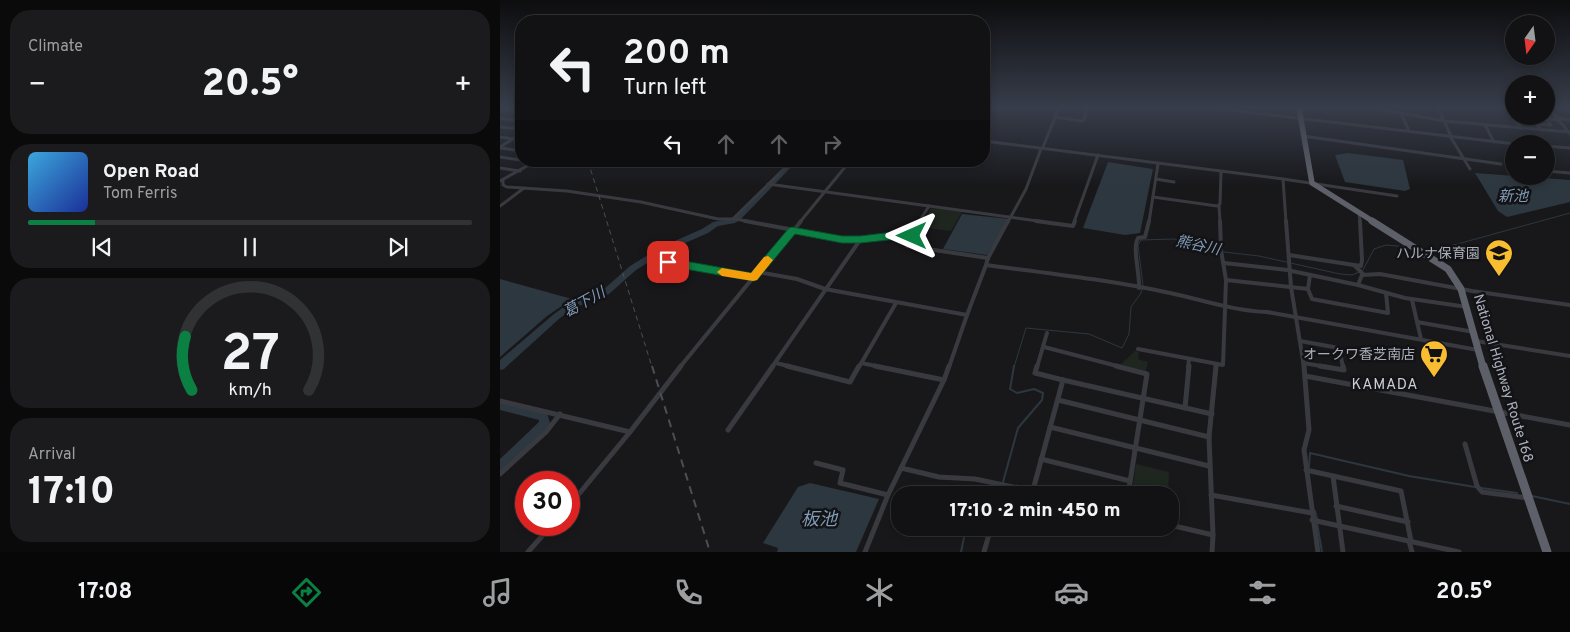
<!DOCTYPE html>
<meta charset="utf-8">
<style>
:root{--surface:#121214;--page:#1b1b1d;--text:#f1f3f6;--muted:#9c9ea0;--line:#313234;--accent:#0b8043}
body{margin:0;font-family:Overpass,"Noto Sans JP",sans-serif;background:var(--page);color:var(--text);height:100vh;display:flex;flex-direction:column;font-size:19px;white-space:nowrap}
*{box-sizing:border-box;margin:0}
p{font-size:16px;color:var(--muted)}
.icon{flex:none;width:28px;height:28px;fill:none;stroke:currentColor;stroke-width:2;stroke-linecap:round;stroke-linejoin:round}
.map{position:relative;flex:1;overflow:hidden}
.side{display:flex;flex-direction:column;gap:10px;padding:10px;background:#0a0a0b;width:500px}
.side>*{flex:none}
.banner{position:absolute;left:15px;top:15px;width:475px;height:152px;border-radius:20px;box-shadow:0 2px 8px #0003,0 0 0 1px var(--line);background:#121214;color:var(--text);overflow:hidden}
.needle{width:32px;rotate:194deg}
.controls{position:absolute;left:1005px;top:15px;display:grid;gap:10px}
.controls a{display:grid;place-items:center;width:50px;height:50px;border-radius:50%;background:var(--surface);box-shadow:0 2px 8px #0003,0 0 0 1px var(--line);font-size:25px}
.speed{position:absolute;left:15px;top:471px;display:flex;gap:10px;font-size:25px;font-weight:700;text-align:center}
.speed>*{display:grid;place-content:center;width:65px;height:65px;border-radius:50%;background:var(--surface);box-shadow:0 2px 8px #0003,0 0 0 1px var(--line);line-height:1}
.speed .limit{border:8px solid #d22;background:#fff;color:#111}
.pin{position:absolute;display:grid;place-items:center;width:42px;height:42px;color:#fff;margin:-21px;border-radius:10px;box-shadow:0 2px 8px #0006}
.me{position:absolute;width:55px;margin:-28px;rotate:270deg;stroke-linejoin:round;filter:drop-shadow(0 0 4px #0008)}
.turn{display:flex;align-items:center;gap:18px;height:105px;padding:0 25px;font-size:22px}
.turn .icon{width:65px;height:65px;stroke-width:2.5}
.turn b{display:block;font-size:35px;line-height:42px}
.lanes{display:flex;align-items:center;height:48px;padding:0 25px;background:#0003;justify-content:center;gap:25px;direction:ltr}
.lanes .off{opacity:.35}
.big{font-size:38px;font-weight:800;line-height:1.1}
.side .widget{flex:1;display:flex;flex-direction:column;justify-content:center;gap:8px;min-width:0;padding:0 18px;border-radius:20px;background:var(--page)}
.side .dial{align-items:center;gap:0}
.dial svg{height:130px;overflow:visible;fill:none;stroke:var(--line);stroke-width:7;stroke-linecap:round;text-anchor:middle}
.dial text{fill:var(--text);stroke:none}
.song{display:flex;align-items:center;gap:15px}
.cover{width:60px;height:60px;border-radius:8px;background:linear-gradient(135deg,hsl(200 70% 55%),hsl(230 70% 35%))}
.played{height:5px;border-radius:2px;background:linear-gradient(90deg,var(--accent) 15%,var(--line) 15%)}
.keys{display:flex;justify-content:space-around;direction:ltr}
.heat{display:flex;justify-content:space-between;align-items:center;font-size:28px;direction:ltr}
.trip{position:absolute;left:391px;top:486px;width:288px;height:50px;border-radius:20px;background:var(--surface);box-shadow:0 2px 8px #0003,0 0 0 1px var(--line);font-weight:800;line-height:50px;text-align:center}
.tab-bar{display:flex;height:80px;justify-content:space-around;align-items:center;background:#070708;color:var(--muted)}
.tab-bar .icon{width:35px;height:35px}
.tab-bar .on{color:var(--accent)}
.tab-bar b{font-size:22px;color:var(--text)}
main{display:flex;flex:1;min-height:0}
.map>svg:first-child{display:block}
.green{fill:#1e261f}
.water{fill:#2d373f}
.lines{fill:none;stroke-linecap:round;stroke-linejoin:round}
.stream-far1{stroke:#2d373f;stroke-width:1}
.stream{stroke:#2d373f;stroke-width:2}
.river{fill:#2d373f;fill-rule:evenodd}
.minor-far2{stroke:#393a40;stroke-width:3}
.minor-far1{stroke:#393a40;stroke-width:4}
.minor{stroke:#393a40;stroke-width:5}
.trunk-far2{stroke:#5d6068;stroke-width:5.5}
.trunk-far1{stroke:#5d6068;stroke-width:7}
.trunk{stroke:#5d6068;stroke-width:9}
.rail-far1{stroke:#4c4e55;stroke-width:1;stroke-dasharray:5 4;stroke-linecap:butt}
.rail{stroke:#4c4e55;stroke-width:2;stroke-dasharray:8 6;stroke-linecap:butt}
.route{fill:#0b8043;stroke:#07532c}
.slow{fill:#f59e0b}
.labels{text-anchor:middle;stroke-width:5;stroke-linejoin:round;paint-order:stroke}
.poi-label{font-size:14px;fill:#aaafbb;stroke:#131316;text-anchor:end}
.street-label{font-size:14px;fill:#aaafbb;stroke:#131316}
.water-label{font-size:15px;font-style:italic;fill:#809bb7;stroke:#131316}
.neighbourhood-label{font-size:15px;letter-spacing:1px;fill:#cbced7;stroke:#131316}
.near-water-label{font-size:18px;font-style:italic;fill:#809bb7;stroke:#131316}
</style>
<main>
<section class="side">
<div class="widget"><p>Climate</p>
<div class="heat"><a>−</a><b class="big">20.5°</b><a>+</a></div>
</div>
<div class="widget">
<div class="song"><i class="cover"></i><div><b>Open Road</b><p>Tom Ferris</p></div></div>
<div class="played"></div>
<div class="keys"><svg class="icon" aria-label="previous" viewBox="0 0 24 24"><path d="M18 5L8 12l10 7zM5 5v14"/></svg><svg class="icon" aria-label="pause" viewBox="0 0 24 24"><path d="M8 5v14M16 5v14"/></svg><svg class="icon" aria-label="next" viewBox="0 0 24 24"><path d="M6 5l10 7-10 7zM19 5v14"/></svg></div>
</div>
<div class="widget dial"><svg viewBox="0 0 100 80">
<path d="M14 69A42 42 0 1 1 86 69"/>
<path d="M14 69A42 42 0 0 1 10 36" stroke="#0b8043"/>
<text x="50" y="56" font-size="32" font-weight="700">27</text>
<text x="50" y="72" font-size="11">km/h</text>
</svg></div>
<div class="widget"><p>Arrival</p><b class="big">17:10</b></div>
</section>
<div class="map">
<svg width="1070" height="552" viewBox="0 0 1070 552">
<rect width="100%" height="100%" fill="#18181b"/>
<g class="green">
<polygon points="431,208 462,212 451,231 420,227"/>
<polygon points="635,351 639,352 638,359 648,362 646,371 620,365"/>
<polygon points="636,464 669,472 668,494 633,486"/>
</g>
<g class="water">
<polygon points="848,153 903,160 910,189 905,191 845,182 835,155"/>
<polygon points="608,162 653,169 640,233 625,235 583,228"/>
<polygon points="975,173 1070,180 1070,202 1007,217 998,211"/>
<polygon points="462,214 509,219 487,255 443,249"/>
<polygon points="0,279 72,299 47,316 0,357"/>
<polygon points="310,483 379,499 356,552 277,552 278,548 263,543 298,487"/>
</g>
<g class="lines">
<g class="stream-far1">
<polyline points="924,250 932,251 1070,213"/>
<polyline points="724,252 759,256 840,274 852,275 859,272"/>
<polyline points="863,270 874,249 886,245 907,247"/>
<polyline points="514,367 526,328 589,334 622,348 629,334 631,307 641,293 643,286 638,245 641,240 674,239 720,252"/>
</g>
<g class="stream">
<polyline points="809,467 810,453 909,476 975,487"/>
<polyline points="503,482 518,428 542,400 543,393 534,389 517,393 510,389 514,366"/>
<polyline points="981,488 1017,493"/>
<polyline points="499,495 502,486"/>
<polyline points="1032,496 1070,504"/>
<polyline points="815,511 817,519"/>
<polyline points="817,523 822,552"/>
<polyline points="461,552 466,528"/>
</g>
<g class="river">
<polygon points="290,161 297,161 240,220 235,223 218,226 208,233 167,251 136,270 109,294 74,308 60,318 4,369 0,370 0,360 54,314 68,304 103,290 130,266 161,247 202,229 213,222 230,219 234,216"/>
<polygon points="0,400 47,413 50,423 49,426 4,471 0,472 0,459 39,422 39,420 0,410"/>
</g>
<g class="minor-far2">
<polyline points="714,108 1015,144"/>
<polyline points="873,108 944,121"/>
<polyline points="938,108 951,136"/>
<polyline points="1005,108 1021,128"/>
<polyline points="1049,108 1070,134"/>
<polyline points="3,110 21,112"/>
<polyline points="901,113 909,131"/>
<polyline points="1022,116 1060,120"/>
<polyline points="555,117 583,121 588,108"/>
<polyline points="0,118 21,121"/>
<polyline points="1058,118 1070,120"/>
<polyline points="945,121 1069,132"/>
<polyline points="985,125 994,142"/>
<polyline points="0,127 21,129"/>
<polyline points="1042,130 1036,124 1051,125 1046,119"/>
<polyline points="803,136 1001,164"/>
<polyline points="950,136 970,169"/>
<polyline points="0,137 21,140"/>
<polyline points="484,141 783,179 897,196"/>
<polyline points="1046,146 1070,148"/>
<polyline points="0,147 21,134"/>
<polyline points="543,147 559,108"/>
<polyline points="1,148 21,151"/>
<polyline points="1011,154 1014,154"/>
<polyline points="0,157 21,160"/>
<polyline points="0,168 20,171"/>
<polyline points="1046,171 1070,173"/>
<polyline points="656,179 674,182"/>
<polyline points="783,179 786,222"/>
<polyline points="0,181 36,161"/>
<polyline points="3,181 3,185 7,187 67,191 141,202 218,219 235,219 252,222"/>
<polyline points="268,184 429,206 419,222"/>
<polyline points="653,197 717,206 720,204 721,172"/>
<polyline points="719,205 720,222"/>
<polyline points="0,206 24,188"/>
<polyline points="429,206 545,222"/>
<polyline points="859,213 860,222"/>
<polyline points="233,219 292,161"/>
<polyline points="300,222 350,161"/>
<polyline points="508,222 526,189 541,149"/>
<polyline points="574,222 598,155"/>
<polyline points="649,222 658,164"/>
</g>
<g class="minor-far1">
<path d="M245,221L342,239L360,240L412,234L407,246L488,258L486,265C547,273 610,280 670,293C703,300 734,311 767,312L978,350"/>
<polyline points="536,221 573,226 575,221"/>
<polyline points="720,221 721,250 726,280"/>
<polyline points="786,221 791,287 804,367"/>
<polyline points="294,230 301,221"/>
<polyline points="412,234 420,221"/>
<polyline points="789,255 854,265 864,275"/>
<polyline points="488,258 508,221"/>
<polyline points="151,259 253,278"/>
<polyline points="724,263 787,270 858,285 905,298 967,307"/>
<polyline points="854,265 861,266 862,260 860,221"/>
<polyline points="258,272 297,279 325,289 467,315 449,367"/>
<polyline points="858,285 862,275 880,274 972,291 1070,305"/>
<path d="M639,288C640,274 632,248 638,238L645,237L649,221"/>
<polyline points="808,289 812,299 888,313 886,293"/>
<polyline points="912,300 921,339"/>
<polyline points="467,315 486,265"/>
<polyline points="917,322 974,332"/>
<polyline points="800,341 839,348 843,367"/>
<polyline points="976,341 1070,356"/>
<polyline points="544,347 621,367"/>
<polyline points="638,349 723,365 726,280 808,289 810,275"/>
<polyline points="276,363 292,367"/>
<polyline points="361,363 381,367"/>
<polyline points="803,363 827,367"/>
<polyline points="180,367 292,230"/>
<polyline points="272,367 360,240"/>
<polyline points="359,367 396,303"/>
<polyline points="537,367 547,333"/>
<polyline points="688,367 689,360"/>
<polyline points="716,367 716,365"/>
</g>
<g class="minor">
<polyline points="287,366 350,382 359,366"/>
<polyline points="375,366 444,380"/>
<polyline points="616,366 647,374 628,495"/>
<polyline points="804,366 809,430 804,450 818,552"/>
<polyline points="820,366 844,370 843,366"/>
<polyline points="805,376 1070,425"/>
<polyline points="563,380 712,414"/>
<polyline points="558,400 709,437"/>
<polyline points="0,401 130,432"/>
<polyline points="685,408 689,366"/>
<polyline points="550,427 709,466"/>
<polyline points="228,430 273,366"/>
<polyline points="965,444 977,486 982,492 1028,498"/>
<polyline points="541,459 630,481"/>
<polyline points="316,463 343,470 340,483 388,495"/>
<polyline points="401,468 439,477 475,479 552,495"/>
<polyline points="806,470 901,491 911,541"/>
<polyline points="0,474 46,432 60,414"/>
<polyline points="833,476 843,552"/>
<polyline points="533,490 563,380 535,373 537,366"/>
<polyline points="514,495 517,487"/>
<polyline points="711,495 812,513"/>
<polyline points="69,506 130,432 181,366"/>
<polyline points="836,506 908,522"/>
<polyline points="812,520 959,552"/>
<polyline points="670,525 713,535 709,437 716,366"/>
<polyline points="909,541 912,552"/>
<polyline points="28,552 52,525"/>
<polyline points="365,552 388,495 444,380 449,366"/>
<polyline points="484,552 490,531 498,528"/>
<polyline points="712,552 713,535"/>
</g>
<polyline class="trunk-far2" points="799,108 812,183 874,222"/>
<polyline class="trunk-far1" points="872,221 948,269 961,289 983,367"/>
<polyline class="trunk" points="983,366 1047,552"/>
<polyline class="rail-far1" points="88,161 152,367"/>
<polyline class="rail" points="152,366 210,552"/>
</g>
<linearGradient id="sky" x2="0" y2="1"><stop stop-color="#0d0d0f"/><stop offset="0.58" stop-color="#373d4a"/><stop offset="1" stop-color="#373d4a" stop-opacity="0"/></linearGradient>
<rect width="1070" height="185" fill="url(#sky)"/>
<polygon class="route" points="292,227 342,236 360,236 410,230 418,236 412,240 407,238 360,243 342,243 295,234 257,280 253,281 168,266 162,262 168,258 251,273 289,228"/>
<polygon class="slow" points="268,256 273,260 257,280 253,281 222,276 217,272 222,268 251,273 264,257"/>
<defs>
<g id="school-pin" transform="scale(1.4375)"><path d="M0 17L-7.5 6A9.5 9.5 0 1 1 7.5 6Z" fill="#f9bd32" stroke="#131316"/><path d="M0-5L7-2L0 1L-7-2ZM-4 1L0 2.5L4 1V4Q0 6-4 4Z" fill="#111"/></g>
<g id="supermarket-pin" transform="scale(1.4375)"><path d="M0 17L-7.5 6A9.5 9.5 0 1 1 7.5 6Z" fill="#f9bd32" stroke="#131316"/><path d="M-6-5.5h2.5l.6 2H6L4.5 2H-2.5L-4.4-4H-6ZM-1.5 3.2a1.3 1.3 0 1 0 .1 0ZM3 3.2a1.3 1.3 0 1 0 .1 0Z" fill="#111"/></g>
</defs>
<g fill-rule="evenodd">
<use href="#school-pin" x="999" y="253"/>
<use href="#supermarket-pin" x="934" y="354"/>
</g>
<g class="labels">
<g class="poi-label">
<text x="980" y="258">ハルナ保育園</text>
<text x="915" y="359">オークワ香芝南店</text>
</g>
<g class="street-label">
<text transform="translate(1004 378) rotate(73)" y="5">National Highway Route 168</text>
</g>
<g class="water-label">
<text x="1013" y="201">新池</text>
<text transform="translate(698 245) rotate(12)" y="5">熊谷川</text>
<text transform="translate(84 302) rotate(-29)" y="5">葛下川</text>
</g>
<g class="neighbourhood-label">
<text x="885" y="389">KAMADA</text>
</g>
<g class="near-water-label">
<text x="319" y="525">板池</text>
</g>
</g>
</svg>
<div class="controls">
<a><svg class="needle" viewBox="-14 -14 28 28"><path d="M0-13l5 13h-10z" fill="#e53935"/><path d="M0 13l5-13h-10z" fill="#9c9ea0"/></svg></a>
<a>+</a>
<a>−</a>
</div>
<div class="speed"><div class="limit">30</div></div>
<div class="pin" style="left:168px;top:262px;background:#d93025"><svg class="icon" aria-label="arrive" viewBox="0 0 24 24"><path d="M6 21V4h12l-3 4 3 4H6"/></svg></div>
<svg class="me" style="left:412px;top:236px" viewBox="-20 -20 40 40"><path d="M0-17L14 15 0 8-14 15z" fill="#0b8043" stroke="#fff" stroke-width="4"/></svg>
<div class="trip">17:10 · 2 min · 450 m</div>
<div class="banner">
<div class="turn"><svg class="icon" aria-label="left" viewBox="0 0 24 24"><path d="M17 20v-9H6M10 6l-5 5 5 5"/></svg><div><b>200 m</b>Turn left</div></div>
<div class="lanes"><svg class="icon" aria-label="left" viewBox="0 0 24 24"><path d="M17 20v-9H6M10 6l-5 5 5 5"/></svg><svg class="icon off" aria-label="ahead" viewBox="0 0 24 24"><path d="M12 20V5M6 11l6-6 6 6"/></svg><svg class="icon off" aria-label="ahead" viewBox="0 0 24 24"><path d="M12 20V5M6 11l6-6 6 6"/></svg><svg class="icon off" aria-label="right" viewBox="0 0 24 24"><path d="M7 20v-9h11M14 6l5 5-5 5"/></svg></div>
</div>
</div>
</main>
<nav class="tab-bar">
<b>17:08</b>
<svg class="icon on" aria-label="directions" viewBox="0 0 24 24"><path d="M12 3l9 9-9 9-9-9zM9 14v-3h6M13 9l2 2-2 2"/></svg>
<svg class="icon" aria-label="music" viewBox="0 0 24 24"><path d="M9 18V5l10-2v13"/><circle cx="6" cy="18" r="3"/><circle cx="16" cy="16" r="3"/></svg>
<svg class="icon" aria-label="phone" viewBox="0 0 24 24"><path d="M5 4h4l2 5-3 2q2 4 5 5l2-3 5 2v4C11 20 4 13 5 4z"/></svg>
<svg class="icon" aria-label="climate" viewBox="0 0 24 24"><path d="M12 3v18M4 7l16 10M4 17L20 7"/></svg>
<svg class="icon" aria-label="car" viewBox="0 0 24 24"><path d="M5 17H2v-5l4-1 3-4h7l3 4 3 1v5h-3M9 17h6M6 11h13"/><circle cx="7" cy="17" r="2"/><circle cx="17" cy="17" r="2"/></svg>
<svg class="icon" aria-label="filters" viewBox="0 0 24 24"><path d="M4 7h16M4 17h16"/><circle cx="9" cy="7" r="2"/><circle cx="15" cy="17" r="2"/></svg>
<b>20.5°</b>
</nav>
